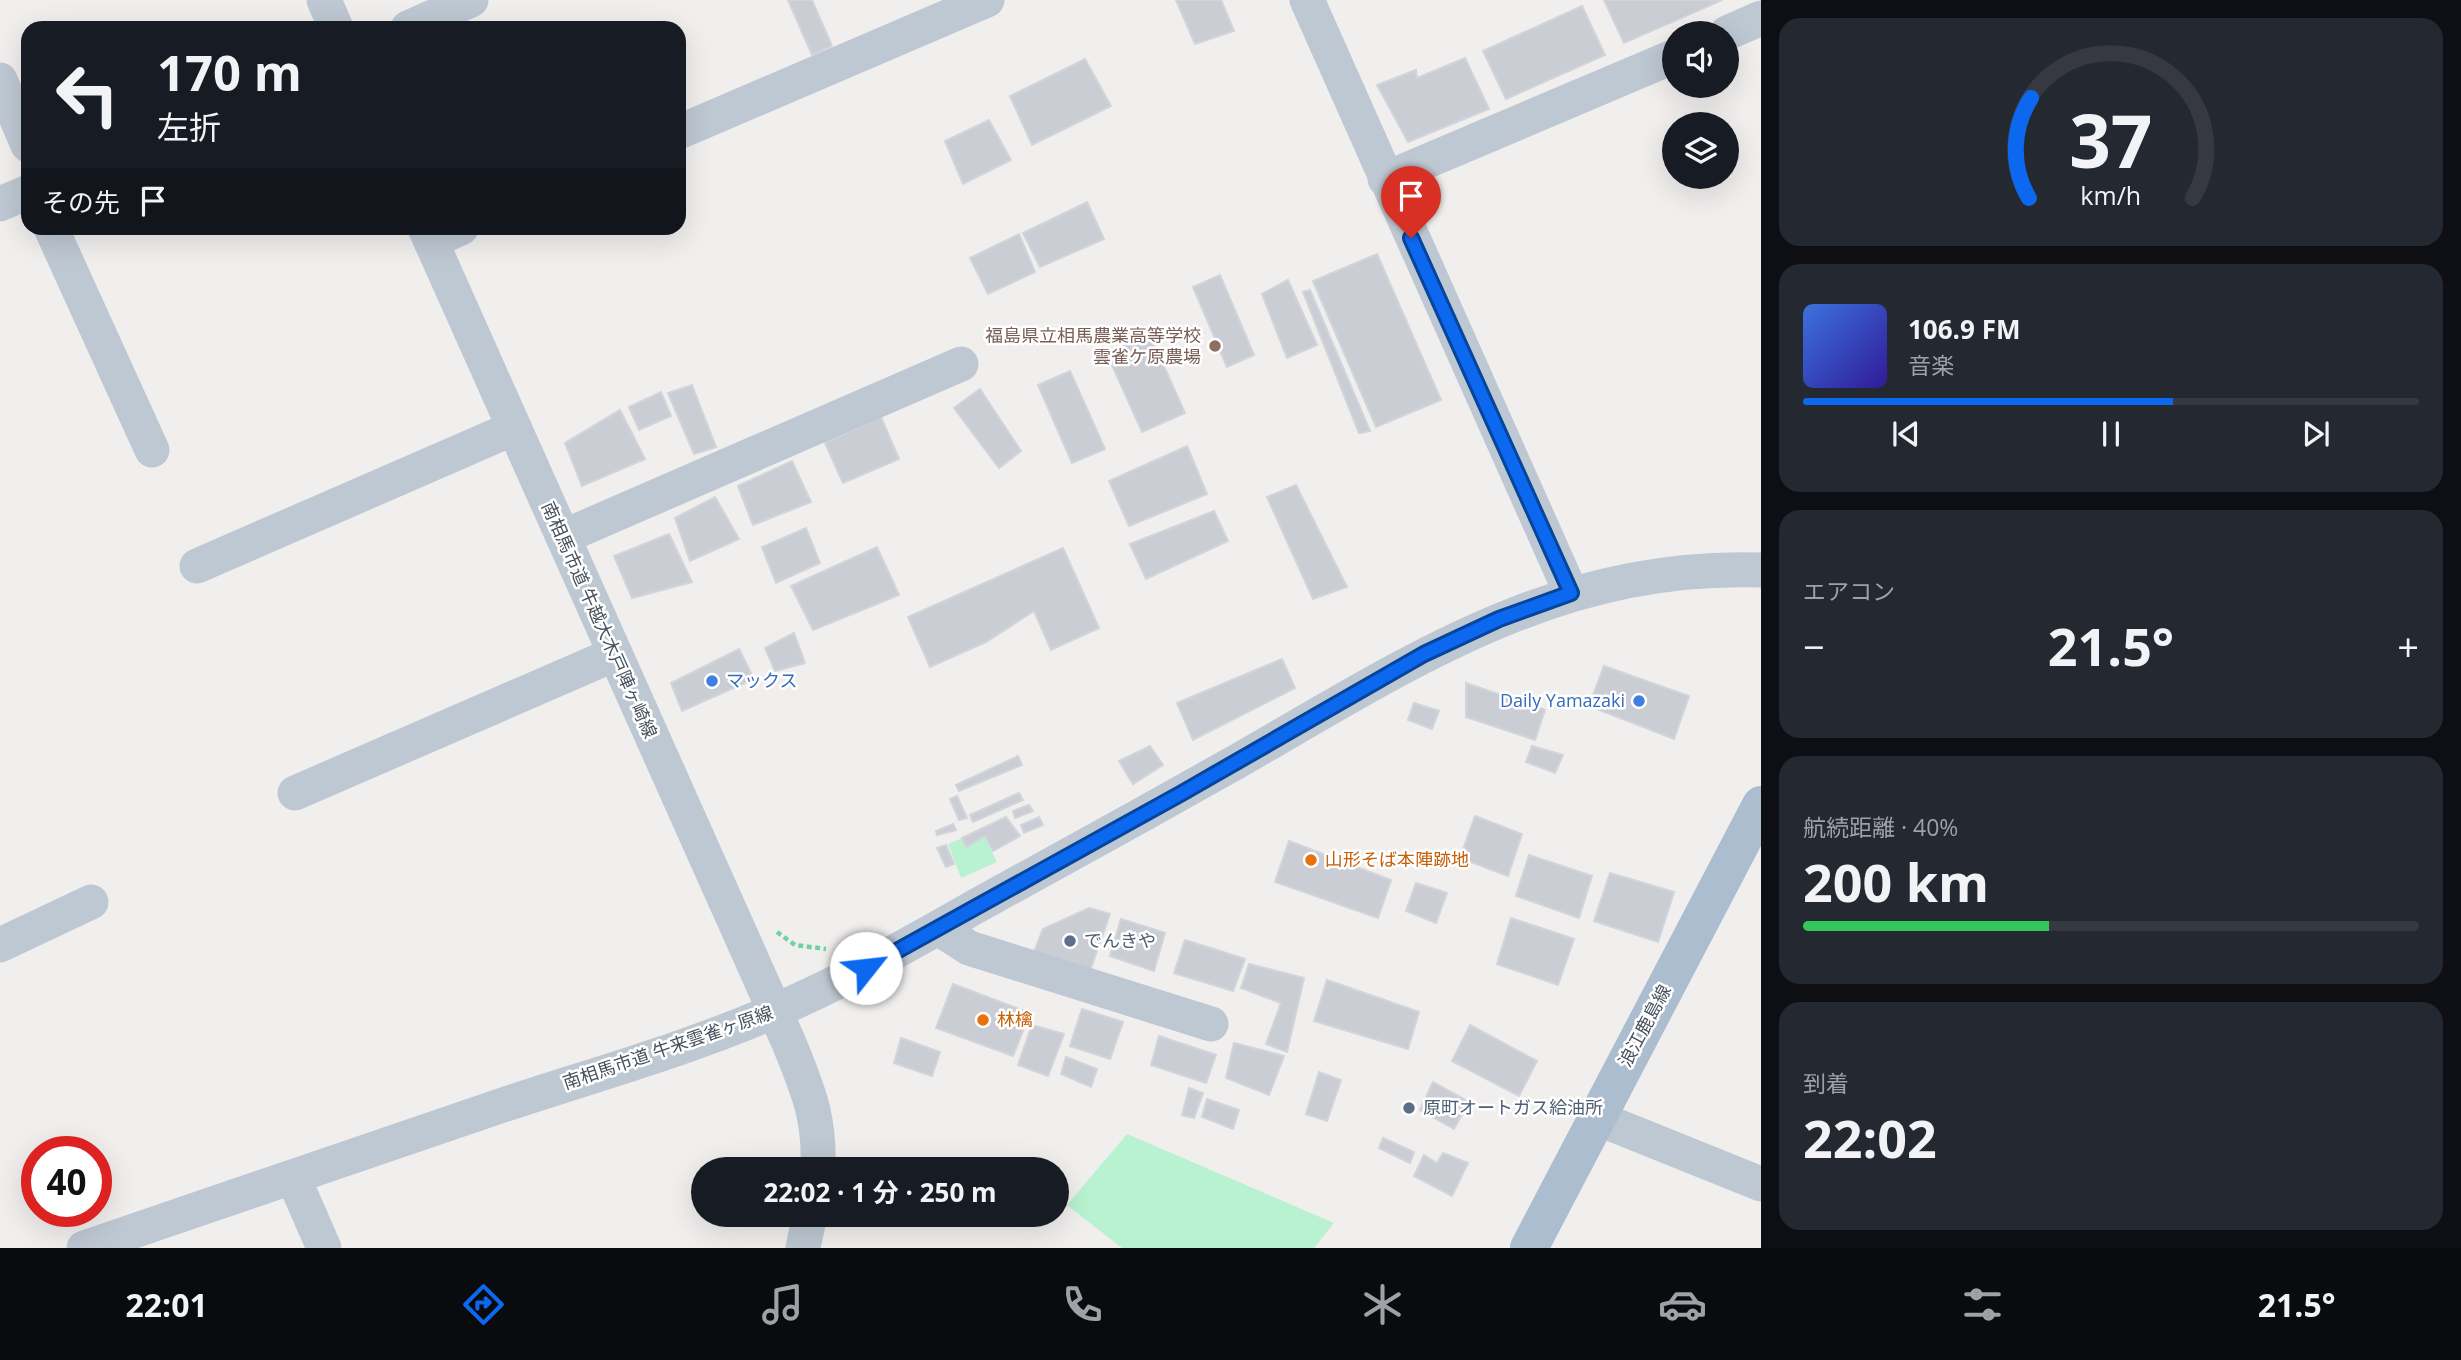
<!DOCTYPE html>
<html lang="ja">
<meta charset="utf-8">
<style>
:root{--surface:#171b24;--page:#242831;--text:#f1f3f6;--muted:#9ea1a6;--line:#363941;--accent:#0b68ef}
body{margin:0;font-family:"Open Sans","Noto Sans JP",sans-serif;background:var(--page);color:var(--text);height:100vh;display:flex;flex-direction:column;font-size:26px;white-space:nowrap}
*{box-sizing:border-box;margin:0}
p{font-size:23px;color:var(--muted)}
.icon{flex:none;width:38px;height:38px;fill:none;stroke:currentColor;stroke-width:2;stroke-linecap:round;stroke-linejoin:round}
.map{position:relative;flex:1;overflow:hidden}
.drawer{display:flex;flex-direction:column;gap:18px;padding:18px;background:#0d0f14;width:700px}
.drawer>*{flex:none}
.banner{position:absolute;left:21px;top:21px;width:665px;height:214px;border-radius:21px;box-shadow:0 7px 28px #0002;background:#171b24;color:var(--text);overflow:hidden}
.buttons{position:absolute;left:1662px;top:21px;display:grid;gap:14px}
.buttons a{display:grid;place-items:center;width:77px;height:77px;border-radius:50%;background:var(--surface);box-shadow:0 7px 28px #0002;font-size:35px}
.speed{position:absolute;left:21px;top:1136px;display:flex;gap:14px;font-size:35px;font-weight:700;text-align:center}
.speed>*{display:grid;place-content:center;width:91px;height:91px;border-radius:50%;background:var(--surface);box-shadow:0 7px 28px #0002;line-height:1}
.speed .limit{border:10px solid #d22;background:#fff;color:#111}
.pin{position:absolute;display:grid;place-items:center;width:60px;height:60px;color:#fff;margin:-72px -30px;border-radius:50% 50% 50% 0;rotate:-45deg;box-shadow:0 0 7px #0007}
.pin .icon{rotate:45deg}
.me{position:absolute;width:77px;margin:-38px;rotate:61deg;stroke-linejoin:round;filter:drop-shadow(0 0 5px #0008)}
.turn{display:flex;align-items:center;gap:24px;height:147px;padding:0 21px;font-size:32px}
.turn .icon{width:91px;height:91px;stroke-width:2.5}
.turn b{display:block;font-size:49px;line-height:60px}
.then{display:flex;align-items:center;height:66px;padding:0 21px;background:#0003;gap:14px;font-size:26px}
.big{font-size:52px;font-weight:700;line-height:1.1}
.drawer .tile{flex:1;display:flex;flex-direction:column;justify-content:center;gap:10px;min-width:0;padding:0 24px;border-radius:21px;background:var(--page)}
.drawer .dial{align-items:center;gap:0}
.dial svg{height:182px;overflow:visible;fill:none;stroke:var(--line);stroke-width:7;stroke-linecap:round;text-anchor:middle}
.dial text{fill:var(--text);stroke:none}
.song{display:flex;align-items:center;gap:21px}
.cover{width:84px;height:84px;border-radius:10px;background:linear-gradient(135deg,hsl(220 70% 55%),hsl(250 70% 35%))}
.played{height:7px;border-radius:4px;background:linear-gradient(90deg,var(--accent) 60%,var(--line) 60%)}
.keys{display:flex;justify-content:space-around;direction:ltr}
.heat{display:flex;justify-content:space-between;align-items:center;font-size:38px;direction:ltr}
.charge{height:10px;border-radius:5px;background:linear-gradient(90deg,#34c759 40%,var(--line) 0)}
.trip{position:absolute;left:691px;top:1157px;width:378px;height:70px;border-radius:35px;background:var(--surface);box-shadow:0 7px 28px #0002;font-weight:700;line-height:70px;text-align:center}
.tab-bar{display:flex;height:112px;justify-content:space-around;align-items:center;background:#090b0e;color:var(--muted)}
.tab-bar .icon{width:49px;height:49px}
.tab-bar .selected{color:var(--accent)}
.tab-bar b{font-size:32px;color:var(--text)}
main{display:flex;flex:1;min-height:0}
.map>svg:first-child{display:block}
.green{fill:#b9f2d1}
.building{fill:#cacdd4;stroke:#d2d4db;stroke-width:2}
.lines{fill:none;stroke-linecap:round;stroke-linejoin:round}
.path{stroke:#6ed3a4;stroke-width:4.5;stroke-dasharray:5 3.5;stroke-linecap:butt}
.minor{stroke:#bec8d2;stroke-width:35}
.major{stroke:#acbdd0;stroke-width:38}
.route-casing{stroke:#07449b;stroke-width:18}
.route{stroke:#0b68ef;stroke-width:12}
.education-dot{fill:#8d6e63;stroke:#fff;stroke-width:2.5}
.shop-dot{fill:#3f7fe0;stroke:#fff;stroke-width:2.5}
.food-dot{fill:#e8710a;stroke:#fff;stroke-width:2.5}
.service-dot{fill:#5c6f8a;stroke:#fff;stroke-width:2.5}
.labels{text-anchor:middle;stroke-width:5;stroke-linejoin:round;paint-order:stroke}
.education-label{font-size:18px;fill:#785e54;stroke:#fff;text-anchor:end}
.street-label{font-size:18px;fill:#45515e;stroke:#fff}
.shop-label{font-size:18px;fill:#366cbe;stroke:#fff;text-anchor:start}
.food-label{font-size:18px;fill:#c56008;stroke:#fff;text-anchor:start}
.service-label{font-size:18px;fill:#4e5e75;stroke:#fff;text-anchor:start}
</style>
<main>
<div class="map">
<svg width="1761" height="1248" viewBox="0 0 1761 1248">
<rect width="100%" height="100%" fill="#f1eeee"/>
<g class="green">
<polygon points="981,830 997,862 961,878 948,844"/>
<polygon points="1127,1134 1334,1223 1314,1248 1122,1248 1067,1205"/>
</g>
<g class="building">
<polygon points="788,0 812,0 832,46 812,55"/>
<polygon points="1176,0 1221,0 1234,31 1195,44"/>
<polygon points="1604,0 1722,0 1624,43"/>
<polygon points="1582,6 1605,55 1506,99 1483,51"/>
<polygon points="1465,58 1489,109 1408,142 1377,85 1416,70 1417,78"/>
<polygon points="1085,59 1111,106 1032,145 1010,96"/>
<polygon points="989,120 1011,160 963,184 945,141"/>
<polygon points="1087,202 1104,239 1040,267 1023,233"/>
<polygon points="1019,234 1035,272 988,294 970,258"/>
<polygon points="1377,254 1441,400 1376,427 1313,281"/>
<polygon points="1220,275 1254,355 1227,367 1193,287"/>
<polygon points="1288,280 1317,345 1287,358 1262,294"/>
<polygon points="1310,290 1370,431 1359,433 1303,292"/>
<polygon points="1150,335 1185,413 1142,432 1107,354"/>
<polygon points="1070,371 1105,449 1072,463 1038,385"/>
<polygon points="692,385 716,447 694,454 668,393"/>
<polygon points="980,389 1021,451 999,468 954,408"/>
<polygon points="661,392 671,416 639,430 629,407"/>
<polygon points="620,410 645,459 582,486 565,443"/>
<polygon points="881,417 899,459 843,483 825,443"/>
<polygon points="1187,446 1207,494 1129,526 1109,481"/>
<polygon points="792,461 811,502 753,525 738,486"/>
<polygon points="1296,485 1347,587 1313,599 1267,497"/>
<polygon points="715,497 739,539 690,561 675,518"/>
<polygon points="1214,511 1228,541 1146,579 1130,544"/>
<polygon points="806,528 820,563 776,583 762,547"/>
<polygon points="669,534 692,582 632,598 614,556"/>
<polygon points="877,547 899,595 813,630 791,586"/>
<polygon points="1063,548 1099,628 1051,650 1034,611 986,642 930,667 908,617"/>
<polygon points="794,633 805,663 775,671 765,648"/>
<polygon points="739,649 754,679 682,711 671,683"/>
<polygon points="1282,659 1295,688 1193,740 1177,703"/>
<polygon points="1604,666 1689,696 1674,739 1589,706"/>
<polygon points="1466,683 1545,710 1535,740 1466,717"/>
<polygon points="1414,703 1439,711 1432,729 1408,720"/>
<polygon points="1150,746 1163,765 1133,784 1119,761"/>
<polygon points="1532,746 1563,755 1555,773 1526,762"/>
<polygon points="1018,756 1022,765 959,791 956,785"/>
<polygon points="1019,793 1023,800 973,822 970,815"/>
<polygon points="957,796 967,818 959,820 950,799"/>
<polygon points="1029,805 1033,811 1015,818 1013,811"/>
<polygon points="1475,816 1522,834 1508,876 1460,858"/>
<polygon points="1006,817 1020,836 993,851 985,836 966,847 962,838"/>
<polygon points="1039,817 1043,825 1024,833 1021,825"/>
<polygon points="953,824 956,830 937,835 936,831"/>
<polygon points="1289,841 1391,880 1378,918 1275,882"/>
<polygon points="946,845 954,864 946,867 937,848"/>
<polygon points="1529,855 1592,876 1579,918 1516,896"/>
<polygon points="1610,873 1674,892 1658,942 1594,921"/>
<polygon points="1416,883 1447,893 1436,923 1406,911"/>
<polygon points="1089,908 1110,914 1090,971 1034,952 1043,929"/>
<polygon points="1511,918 1574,939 1558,985 1497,964"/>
<polygon points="1121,919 1165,933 1154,971 1110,956"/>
<polygon points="1185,940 1245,959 1233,991 1174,973"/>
<polygon points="1249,964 1304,978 1287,1052 1266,1044 1281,1003 1241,988"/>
<polygon points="1327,980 1419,1012 1408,1049 1314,1021"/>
<polygon points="953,984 1030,1013 1013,1056 936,1028"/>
<polygon points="1082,1009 1123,1022 1110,1059 1070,1046"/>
<polygon points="1032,1025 1064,1034 1048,1076 1018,1065"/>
<polygon points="1470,1025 1537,1061 1519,1096 1452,1061"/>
<polygon points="1159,1036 1216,1055 1206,1083 1151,1065"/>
<polygon points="901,1038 940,1052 932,1076 894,1063"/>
<polygon points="1234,1043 1284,1056 1269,1095 1226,1078"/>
<polygon points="1066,1057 1097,1069 1091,1087 1061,1074"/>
<polygon points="1319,1072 1341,1080 1327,1121 1306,1114"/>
<polygon points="1433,1082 1469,1102 1454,1129 1420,1110"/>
<polygon points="1189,1088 1203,1093 1194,1118 1182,1115"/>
<polygon points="1207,1099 1239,1110 1233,1129 1202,1117"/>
<polygon points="1383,1138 1414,1152 1410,1163 1379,1148"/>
<polygon points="1443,1153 1468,1163 1452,1196 1414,1176 1424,1155 1437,1163"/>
</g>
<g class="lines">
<polyline class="path" points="777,932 795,945 826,949"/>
<g class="minor">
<polyline points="324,0 336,28"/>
<polyline points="1307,0 1571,593"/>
<polyline points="408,28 471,0"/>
<polyline points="1727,33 1761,18"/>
<polyline points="0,80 28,145"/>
<polyline points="679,132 987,0"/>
<polyline points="1385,179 1675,56"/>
<polyline points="0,204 28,192"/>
<polyline points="51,228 152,450"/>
<path d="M425,228L789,1043C808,1091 820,1116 818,1169"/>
<polyline points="431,241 461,228"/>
<polyline points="563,537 961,364"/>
<polyline points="197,566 514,428"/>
<polyline points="295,793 615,654"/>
<polyline points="938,928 969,948 1211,1024"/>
<polyline points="0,945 91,902"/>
<polyline points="1597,1118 1761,1184"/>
<polyline points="293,1177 324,1248"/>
<path d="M84,1248C223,1201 361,1153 500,1106C593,1075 688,1049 777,1010C847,980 913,942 980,904C1066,857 1151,810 1236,762C1407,664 1555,563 1761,570"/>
<polyline points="803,1248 810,1214"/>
</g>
<polyline class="major" points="1529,1248 1761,805"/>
</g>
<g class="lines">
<g class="route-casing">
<polyline id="route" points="866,968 1182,793 1424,654 1499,619 1571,593 1411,238"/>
</g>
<use href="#route" class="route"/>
</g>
<circle class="education-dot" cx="1215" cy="346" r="7"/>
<g class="shop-dot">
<circle cx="712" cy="681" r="7"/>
<circle cx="1639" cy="701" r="7"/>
</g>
<g class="food-dot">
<circle cx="1311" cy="860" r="7"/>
<circle cx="983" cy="1020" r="7"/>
</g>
<g class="service-dot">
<circle cx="1070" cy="941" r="7"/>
<circle cx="1409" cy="1108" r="7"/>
</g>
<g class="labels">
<g class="education-label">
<text x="1201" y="342">福島県立相馬農業高等学校<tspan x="1201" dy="21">雲雀ケ原農場</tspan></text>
</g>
<g class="street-label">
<text transform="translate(599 620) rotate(66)" y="6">南相馬市道 牛越大木戸陣ヶ崎線</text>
<text transform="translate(1645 1026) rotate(-62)" y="6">浪江鹿島線</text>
<text transform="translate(668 1048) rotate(-19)" y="6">南相馬市道 牛来雲雀ヶ原線</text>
</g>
<g class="shop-label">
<text x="726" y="687">マックス</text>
<text x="1625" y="707" text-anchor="end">Daily Yamazaki</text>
</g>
<g class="food-label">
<text x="1325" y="866">山形そば本陣跡地</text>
<text x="997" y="1026">林檎</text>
</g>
<g class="service-label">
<text x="1084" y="947">でんきや</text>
<text x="1423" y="1114">原町オートガス給油所</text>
</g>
</g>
</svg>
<div class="buttons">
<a><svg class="icon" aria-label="sound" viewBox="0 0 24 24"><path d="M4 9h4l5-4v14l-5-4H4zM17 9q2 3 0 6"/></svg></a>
<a><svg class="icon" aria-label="layers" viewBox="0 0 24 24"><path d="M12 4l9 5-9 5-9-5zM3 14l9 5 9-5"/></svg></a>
</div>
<div class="speed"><div class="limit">40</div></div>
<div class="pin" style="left:1411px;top:238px;background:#d93025"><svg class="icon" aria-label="arrive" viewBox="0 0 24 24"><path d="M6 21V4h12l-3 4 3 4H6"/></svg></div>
<svg class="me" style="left:866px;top:968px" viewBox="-20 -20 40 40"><circle r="19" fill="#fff"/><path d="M0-13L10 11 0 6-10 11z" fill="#0b68ef"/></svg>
<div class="trip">22:02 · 1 分 · 250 m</div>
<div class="banner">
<div class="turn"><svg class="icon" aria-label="left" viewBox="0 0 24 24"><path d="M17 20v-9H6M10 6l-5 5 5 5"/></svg><div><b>170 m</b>左折</div></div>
<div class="then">その先<svg class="icon" aria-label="arrive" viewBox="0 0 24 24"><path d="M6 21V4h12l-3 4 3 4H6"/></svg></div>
</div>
</div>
<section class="drawer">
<div class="tile dial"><svg viewBox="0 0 100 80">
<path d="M14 69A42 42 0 1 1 86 69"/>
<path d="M14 69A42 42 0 0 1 15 25" stroke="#0b68ef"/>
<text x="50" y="56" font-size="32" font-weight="700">37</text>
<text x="50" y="72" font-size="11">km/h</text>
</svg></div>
<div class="tile">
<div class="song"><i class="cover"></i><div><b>106.9 FM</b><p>音楽</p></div></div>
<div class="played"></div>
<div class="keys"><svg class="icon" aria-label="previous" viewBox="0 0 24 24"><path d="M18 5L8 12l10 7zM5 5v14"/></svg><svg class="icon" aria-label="pause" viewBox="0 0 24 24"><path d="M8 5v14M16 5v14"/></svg><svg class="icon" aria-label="next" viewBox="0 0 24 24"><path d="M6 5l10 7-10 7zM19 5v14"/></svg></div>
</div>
<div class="tile"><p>エアコン</p>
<div class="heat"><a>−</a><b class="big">21.5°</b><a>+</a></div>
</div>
<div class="tile"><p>航続距離 · 40%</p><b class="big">200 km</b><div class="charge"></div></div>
<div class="tile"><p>到着</p><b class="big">22:02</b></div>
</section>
</main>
<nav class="tab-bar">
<b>22:01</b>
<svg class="icon selected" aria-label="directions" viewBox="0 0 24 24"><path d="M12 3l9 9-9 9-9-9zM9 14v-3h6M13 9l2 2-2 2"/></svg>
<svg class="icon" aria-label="music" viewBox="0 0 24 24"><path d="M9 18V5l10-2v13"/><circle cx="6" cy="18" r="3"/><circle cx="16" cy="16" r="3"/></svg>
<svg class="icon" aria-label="phone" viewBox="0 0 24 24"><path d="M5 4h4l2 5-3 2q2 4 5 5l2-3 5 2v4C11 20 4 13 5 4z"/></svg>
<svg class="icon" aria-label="climate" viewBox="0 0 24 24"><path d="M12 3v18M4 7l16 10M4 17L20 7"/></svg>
<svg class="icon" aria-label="car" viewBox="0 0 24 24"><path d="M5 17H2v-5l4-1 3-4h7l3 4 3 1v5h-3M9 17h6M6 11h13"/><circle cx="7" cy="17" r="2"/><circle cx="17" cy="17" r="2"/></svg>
<svg class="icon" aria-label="filters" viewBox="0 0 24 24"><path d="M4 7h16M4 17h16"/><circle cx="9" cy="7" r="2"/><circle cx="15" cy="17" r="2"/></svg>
<b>21.5°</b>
</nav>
